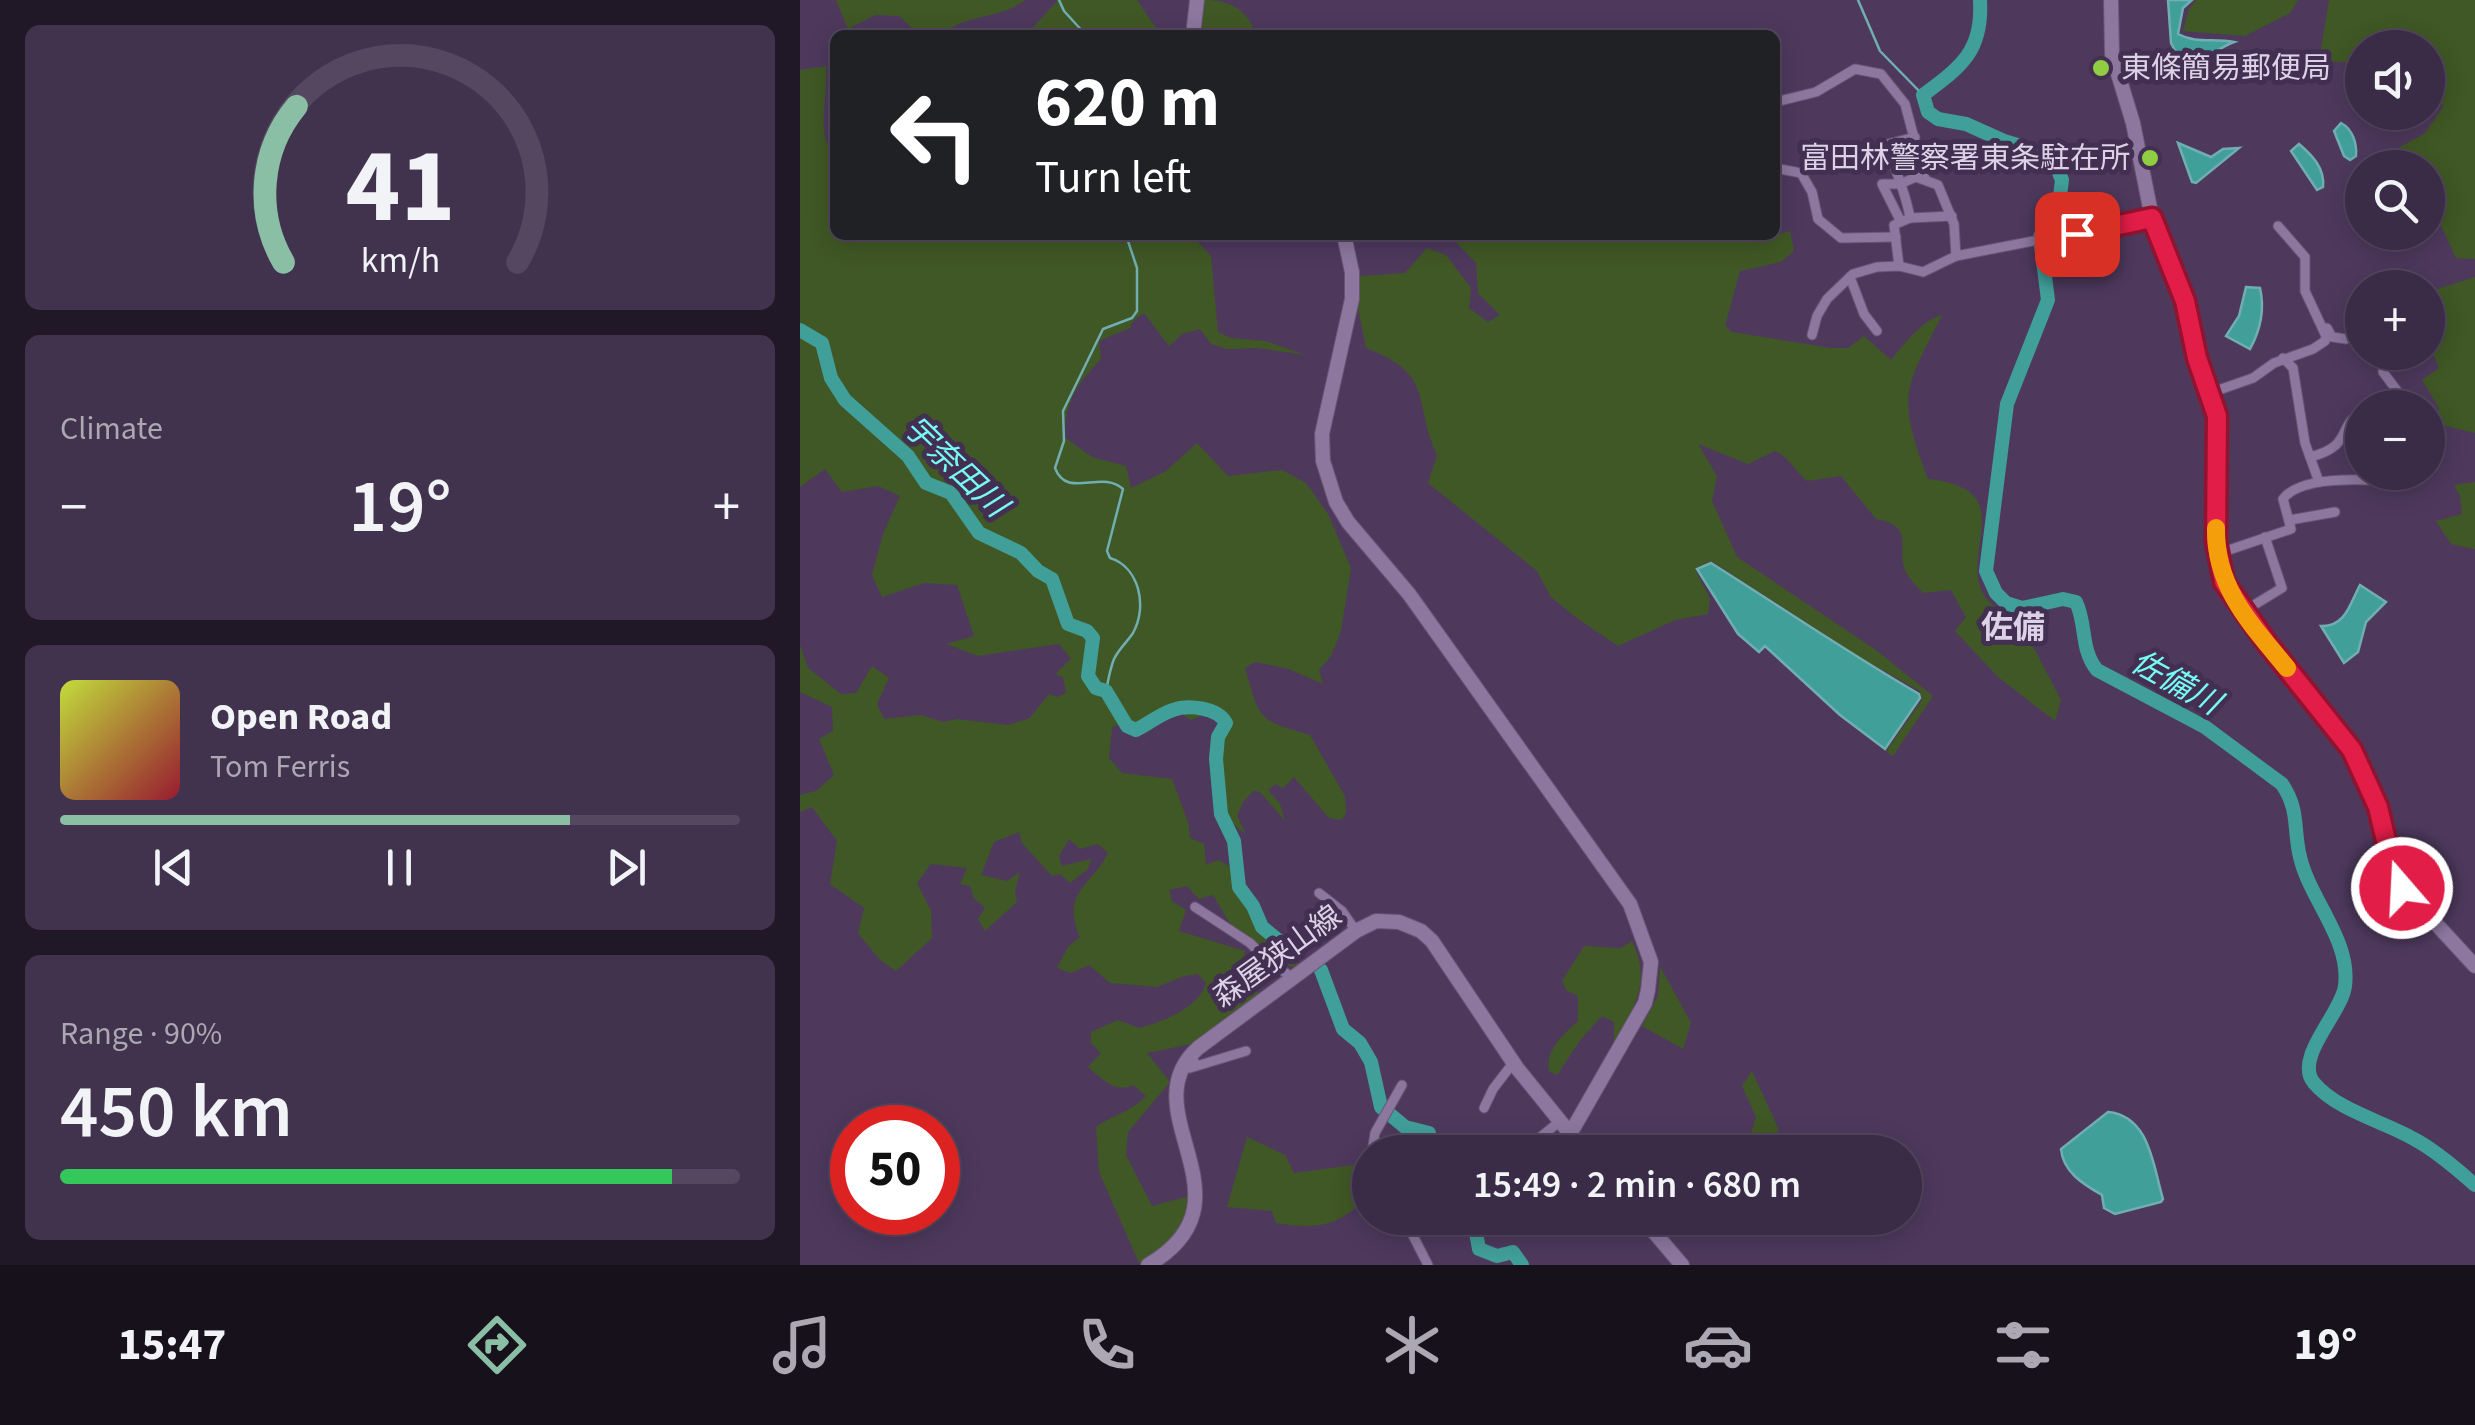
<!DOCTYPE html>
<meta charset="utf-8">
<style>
:root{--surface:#3a2b46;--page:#41334d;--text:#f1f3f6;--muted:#aba7b3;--line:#54475f;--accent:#8abfa5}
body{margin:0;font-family:"Source Sans 3","Noto Sans JP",sans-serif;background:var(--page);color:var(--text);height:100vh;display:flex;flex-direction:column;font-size:38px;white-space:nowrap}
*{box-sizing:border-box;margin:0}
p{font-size:32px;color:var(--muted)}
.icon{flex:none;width:55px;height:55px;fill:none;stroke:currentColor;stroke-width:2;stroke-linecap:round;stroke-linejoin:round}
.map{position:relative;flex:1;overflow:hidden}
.panel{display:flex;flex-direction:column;gap:25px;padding:25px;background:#201826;width:800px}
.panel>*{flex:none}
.guide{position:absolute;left:30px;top:30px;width:950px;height:210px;border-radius:15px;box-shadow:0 5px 25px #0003,0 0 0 2px var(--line);background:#202124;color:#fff;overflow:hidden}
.tools{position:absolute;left:1545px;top:30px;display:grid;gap:20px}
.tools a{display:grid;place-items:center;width:100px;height:100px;border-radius:50%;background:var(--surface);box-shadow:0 5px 25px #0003,0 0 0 2px var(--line);font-size:50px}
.speed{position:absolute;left:30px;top:1105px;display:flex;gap:20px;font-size:50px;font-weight:700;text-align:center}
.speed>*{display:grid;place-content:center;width:130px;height:130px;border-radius:50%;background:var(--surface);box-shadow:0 5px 25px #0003,0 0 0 2px var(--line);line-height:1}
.speed .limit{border:15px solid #d22;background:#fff;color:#111}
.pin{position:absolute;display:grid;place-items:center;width:85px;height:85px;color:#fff;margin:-42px;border-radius:20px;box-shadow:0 5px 15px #0006}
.me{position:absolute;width:110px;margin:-55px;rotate:341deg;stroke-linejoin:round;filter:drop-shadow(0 0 8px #0008)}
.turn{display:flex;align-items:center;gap:35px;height:210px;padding:0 40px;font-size:45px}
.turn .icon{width:130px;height:130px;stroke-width:2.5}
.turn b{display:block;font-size:70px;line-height:85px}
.big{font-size:75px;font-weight:600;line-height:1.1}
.panel .widget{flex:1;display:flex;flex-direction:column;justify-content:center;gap:15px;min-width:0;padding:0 35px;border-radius:15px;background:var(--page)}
.panel .dial{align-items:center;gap:0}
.dial svg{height:260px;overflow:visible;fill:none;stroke:var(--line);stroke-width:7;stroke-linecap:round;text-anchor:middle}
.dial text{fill:var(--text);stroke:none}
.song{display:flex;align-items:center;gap:30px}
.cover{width:120px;height:120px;border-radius:15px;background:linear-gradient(135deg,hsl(70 70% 55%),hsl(350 70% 35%))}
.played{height:10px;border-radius:5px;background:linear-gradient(90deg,var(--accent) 75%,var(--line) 75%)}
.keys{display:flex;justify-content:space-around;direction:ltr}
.heat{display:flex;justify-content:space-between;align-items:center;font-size:55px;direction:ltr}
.charge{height:15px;border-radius:8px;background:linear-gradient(90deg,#34c759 90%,var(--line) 0)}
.trip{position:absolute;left:552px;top:1135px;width:570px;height:100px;border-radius:50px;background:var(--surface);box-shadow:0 5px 25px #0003,0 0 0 2px var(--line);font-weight:600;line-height:100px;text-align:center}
.menu{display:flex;height:160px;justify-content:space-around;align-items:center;background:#17111c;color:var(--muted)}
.menu .icon{width:70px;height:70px}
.menu .selected{color:var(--accent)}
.menu b{font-size:45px;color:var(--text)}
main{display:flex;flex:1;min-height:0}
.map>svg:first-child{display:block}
.green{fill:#405825}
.water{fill:#419f9a;stroke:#70aeb1;stroke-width:2.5}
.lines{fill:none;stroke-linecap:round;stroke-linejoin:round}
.stream{stroke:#70aeb1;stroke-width:2.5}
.river{stroke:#419f9a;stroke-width:14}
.street-casing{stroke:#665573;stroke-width:11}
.secondary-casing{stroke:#665573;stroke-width:16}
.street{stroke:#8d779f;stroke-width:9}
.secondary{stroke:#8d779f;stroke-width:14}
.route-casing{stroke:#92132f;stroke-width:25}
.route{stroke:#e11d48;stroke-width:18}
.slow{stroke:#f59e0b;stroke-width:18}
.poi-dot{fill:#90cd41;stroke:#432f51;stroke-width:4}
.labels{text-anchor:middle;stroke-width:10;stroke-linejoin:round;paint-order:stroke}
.poi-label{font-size:30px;fill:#ddd1e7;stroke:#432f51;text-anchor:start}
.street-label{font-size:30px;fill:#ddd1e7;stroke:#432f51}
.water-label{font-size:32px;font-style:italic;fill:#76fcf4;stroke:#432f51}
.neighbourhood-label{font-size:32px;font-weight:bold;fill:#ddd1e7;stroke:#432f51}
</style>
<main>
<section class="panel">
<div class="widget dial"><svg viewBox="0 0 100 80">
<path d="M14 69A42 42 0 1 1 86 69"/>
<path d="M14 69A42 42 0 0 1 18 21" stroke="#8abfa5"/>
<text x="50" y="56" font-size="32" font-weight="700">41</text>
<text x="50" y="72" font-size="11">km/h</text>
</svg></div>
<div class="widget"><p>Climate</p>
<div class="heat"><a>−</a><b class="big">19°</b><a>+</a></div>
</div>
<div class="widget">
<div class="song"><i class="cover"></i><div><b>Open Road</b><p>Tom Ferris</p></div></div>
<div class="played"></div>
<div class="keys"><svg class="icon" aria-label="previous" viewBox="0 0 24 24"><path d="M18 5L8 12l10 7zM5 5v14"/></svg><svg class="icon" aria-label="pause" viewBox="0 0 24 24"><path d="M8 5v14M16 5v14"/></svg><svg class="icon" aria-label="next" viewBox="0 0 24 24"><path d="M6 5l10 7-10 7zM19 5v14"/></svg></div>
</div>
<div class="widget"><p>Range · 90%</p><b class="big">450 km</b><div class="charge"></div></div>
</section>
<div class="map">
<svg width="1675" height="1265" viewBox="0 0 1675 1265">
<rect width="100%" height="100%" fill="#4e395d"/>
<g class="green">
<path d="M36,0H225C199,20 165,13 142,35H120L99,16L75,15L48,29Z"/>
<polygon points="258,0 337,0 361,35 226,35"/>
<path d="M405,0C430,0 447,9 456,35H400Z"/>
<polygon points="1396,0 1498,0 1490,13 1445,36 1383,31 1389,9"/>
<polygon points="1529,0 1675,0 1675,259 1656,258 1637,217 1628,217 1628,168 1582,167 1583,156 1624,134 1644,106 1628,97 1628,48 1562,48 1562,67 1561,63 1519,61"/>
<path d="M26,66C28,92 20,117 26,142L35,146V235H412L397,241L411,256L418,332L431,338L466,341L505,355L458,348L427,349L411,344L400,329L382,334L369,346L344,313L333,321L330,328L299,341L301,359C276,385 266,400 264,437L292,457L326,466L331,488L366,471L397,443L428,476L482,470L506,483L528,514L551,568L541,631L531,656L519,670L523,684L489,669L455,662L445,668C460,720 457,720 510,735L545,796L546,813L541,820L529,818L494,777L483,788L476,784L468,790L480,804L485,821L461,793L454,790L443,802L437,816L446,834C421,818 412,787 414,757C416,735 423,732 412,711L391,720L375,709L350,731L329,723L312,727L309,758L322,773L372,779L388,822L390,838L404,844L406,865L419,860L437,871L446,891L461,909L467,931L499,964L491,967L430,924L413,895L399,899L387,886L369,890L372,901L386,910L379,931L445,951L442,965L459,995L396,1043L347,1053L370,1082L328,1132L326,1155L352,1206L390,1196C386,1229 370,1249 339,1263L299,1172L296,1127C314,1114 331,1112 346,1096L333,1085C315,1094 301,1078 288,1067L301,1053L291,1043V1032L318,1020L339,1028C362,1022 399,1008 406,983L398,974L384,976L357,987L310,983L289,965L271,973L257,968L268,947L280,937C260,892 292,886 308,853L298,844L280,849L269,839L259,856L262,866L291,859L288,869L270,883L260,874L252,876L222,843L219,832L194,842L181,875L207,881L220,872L215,891L217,902L185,931L178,919L185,908L174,898L170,886L160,884L167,868L131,864L117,883L131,911L132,938L96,971L79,959L58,933L64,908L30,884L37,841L12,807L0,812V795L16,791L34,775L19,739L33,731L32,707L0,692V645L8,668L41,694L56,693L72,666L89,678L77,704L84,719L120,715L143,722L157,719L208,725L230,718L249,694L257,697L266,693L263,677L255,674L271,659L259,644L178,656L146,644L174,636L157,585L124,583L82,597L72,575L83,534L100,496L78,486L42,492L25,469L0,487V70Z"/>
<path d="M990,231L994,251L981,262L940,271L925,326L932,332L1031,348H1048L1064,336L1091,360C1105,343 1120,322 1142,315C1103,392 1097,395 1128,479C1235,490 1139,570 1199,610C1207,615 1220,615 1229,620L1225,631L1261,700L1255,721L1198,677L1155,631L1166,617L1151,590L1123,593C1118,587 1111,581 1107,574C1093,550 1119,527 1076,519L1041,476L1007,481C996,472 988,456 975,451L948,464L898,444L917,476L912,501L937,557L1076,650L1133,696L1093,756L1086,751L1122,700L1120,691L1061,658L911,561L895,569L910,599L908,614L875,620L818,646L774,616L751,597L737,571L628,483L637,455C612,400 636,375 566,348L556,298L560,276L605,273L627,248L646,255L671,288L669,308L688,322L700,315L678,293L676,263L649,235H975Z"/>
<polygon points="1675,277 1675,433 1634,423 1639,408 1622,380 1639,368 1628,342 1647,327 1628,321 1628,292"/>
<polygon points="1675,482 1675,549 1674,549 1651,544 1636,521 1662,514 1660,496 1654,485"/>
<path d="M832,941C852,982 834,1007 814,1044V1022L802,1016L781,1039L757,1075L749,1071C745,1050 764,1034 778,1021V996L766,990L762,981L784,946L821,948Z"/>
<polygon points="860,966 891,1023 883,1049 842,1026 858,996"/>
<polygon points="952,1071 979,1130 958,1152 945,1152 956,1117 942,1086"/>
<path d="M447,1137L485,1155L494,1173L554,1165L561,1177L570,1184V1195C537,1226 522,1230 476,1223L472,1211L427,1207Z"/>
</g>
<g class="water">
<path d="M1368,0H1392L1383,8L1378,34C1397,44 1413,38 1434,42C1414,49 1405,63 1385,70L1371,43Z"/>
<path d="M1541,123C1553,129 1557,144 1556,156L1550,160L1544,156L1534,131Z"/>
<polygon points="1378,143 1411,157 1423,149 1439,148 1396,183 1392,182"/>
<path d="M1499,144C1512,155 1525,168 1523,187L1517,190L1491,151Z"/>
<path d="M1446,287L1460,288C1465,310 1461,329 1450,349L1426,336L1439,316Z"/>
<path d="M911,563C981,607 1048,653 1119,694L1120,698L1085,749L1040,715L965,646L959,652L938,634L897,569Z"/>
<path d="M1560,585L1586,602L1566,622L1558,652L1544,663L1521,626C1546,627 1550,603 1560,585Z"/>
<path d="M1308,1112C1350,1116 1353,1166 1363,1199L1361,1202L1315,1214L1304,1208L1302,1195C1283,1184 1263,1172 1261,1149Z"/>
</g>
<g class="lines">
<g class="stream">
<polyline points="259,0 264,11 286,35"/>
<polyline points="1058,0 1080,51 1123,95"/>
<path d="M306,691C308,681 310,669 314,659C319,649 327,642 333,633C348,606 339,567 310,558L307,551L323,489C302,469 267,500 255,468L264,441L263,411L303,329L332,318L337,311V268L326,235"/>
</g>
<g class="river">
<path d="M1180,0C1183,51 1162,66 1123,95L1128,112L1138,119L1166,124L1204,141L1245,153L1254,161L1262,180L1260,196L1240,237L1248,300L1207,404L1186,571L1196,593L1206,603L1222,608L1263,599L1276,602C1287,625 1280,649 1297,670L1405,727L1482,784C1500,811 1493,829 1500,857C1510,900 1551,940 1545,986C1542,1013 1493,1058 1514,1083C1538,1111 1583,1121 1614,1139C1635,1150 1657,1169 1675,1185"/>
<path d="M0,330L22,343L31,378L45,400L108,456L126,483L151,493L179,533L221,553L238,571L252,579L268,624L287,631L293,638L288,676L296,688L306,691L327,726L336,730C348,724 360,714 373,710C389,704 418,708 426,723L418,737L416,759L421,814L434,841L439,887L453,906L462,927L494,953"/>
<polyline points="521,970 543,1029 560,1043 571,1062 581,1107 605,1127 629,1133 630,1138 622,1152"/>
<polyline points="636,1218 646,1228 665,1220 674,1222 679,1249 697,1256 713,1252 722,1265"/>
</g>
<g class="street-casing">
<g id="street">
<polyline points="975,102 1016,92 1055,69 1081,74 1105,104 1125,179"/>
<polyline points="975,119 975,132"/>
<polyline points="975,168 1001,173 1012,192 1018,219 1041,238 1096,237"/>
<polyline points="1110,218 1152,216"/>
<polyline points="1100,220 1082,184 1100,184 1116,177 1138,185 1154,224 1156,256"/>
<path d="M1099,266L1094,225L1110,218C1106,192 1094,170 1088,144L1115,137"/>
<polyline points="1050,277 1064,314 1077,331"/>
<polyline points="1527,328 1532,337 1546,339"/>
<polyline points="1012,335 1017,316 1027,299 1053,274 1077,267 1099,266 1123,272 1156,256 1352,218"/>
<polyline points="1585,352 1583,372 1610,408"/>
<polyline points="1483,358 1493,368 1505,443 1519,482"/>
<polyline points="1410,393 1453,378 1474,363 1513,349 1525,341 1526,336 1505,291 1505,257 1478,226"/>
<path d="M1510,457C1554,446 1536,426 1562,412"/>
<polyline points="1490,520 1535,512"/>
<path d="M1417,554L1491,529L1483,499C1498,479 1546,479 1569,480L1572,472"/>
<polyline points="1444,611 1482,588 1465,537"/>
<polyline points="519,893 542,911 556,931"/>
<polyline points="395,907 450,943 470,963 492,977"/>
<polyline points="394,1061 390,1068 446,1051"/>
<polyline points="684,1108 693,1089 713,1063"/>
<polyline points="572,1152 575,1133 602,1085"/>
<polyline points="722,1152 759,1122"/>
<polyline points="604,1218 628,1265"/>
</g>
</g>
<g class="secondary-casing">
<g id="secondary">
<polyline points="1311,0 1312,54 1333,123 1353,223 1385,301 1397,358 1417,416 1416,542 1424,581 1466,642 1552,749 1578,807 1592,866 1603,888 1675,966"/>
<polyline points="393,35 397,0"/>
<polyline points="544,235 552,272 552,299 522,434 523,461 536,502 548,522 609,594 830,904 851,962 848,990 845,1003 770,1134"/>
<polyline points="842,1218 882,1265"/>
<path d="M348,1265C460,1200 328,1111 398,1048L556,931L576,921L599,922L621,931L632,941L717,1068L785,1152"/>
</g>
</g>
<use href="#street" class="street"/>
<use href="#secondary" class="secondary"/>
</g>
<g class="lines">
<g class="route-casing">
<polyline id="route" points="1277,234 1352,218 1385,301 1397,358 1417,416 1416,542 1424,582 1466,642 1552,750 1578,807 1592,866 1602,888"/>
</g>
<use href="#route" class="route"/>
<path class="slow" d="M1416,528C1415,588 1451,624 1487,668"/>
</g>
<g class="poi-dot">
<circle cx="1301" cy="68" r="10"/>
<circle cx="1350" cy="158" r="10"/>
</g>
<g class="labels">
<g class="poi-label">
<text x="1321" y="78">東條簡易郵便局</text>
<text x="1330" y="168" text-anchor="end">富田林警察署東条駐在所</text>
</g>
<g class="street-label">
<text transform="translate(477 956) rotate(-36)" y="10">森屋狭山線</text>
</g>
<g class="water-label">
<text transform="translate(156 466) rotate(44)" y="11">宇奈田川</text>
<text transform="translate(1376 682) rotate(29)" y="11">佐備川</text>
</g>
<g class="neighbourhood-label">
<text x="1213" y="638">佐備</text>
</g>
</g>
</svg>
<div class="tools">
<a><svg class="icon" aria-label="sound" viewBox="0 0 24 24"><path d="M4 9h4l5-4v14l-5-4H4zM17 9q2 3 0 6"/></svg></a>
<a><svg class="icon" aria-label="search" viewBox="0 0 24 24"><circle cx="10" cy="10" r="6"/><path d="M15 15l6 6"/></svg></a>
<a>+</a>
<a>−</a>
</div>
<div class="speed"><div class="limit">50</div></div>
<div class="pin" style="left:1277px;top:234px;background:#d93025"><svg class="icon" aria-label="arrive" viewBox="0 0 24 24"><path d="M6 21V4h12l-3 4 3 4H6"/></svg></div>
<svg class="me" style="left:1602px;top:888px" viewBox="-20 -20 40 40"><circle r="17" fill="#e11d48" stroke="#fff" stroke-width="3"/><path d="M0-11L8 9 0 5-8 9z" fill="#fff"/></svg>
<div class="trip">15:49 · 2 min · 680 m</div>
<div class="guide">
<div class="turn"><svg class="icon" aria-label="left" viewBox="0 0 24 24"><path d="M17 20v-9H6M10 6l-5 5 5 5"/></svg><div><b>620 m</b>Turn left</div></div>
</div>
</div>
</main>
<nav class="menu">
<b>15:47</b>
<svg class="icon selected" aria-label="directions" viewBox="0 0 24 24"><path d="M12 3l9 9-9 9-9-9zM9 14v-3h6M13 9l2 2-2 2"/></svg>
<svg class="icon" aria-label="music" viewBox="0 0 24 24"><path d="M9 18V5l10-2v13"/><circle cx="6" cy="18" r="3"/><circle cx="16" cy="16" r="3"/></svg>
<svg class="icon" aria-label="phone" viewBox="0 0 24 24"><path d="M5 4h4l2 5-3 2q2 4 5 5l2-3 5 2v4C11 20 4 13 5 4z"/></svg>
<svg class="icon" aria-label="climate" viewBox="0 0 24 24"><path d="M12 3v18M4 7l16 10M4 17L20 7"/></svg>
<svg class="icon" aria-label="car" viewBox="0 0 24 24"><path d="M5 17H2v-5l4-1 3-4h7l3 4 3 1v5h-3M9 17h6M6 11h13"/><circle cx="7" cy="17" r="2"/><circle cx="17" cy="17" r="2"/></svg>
<svg class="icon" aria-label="filters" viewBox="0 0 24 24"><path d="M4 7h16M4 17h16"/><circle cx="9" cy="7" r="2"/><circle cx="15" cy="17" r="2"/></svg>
<b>19°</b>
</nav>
